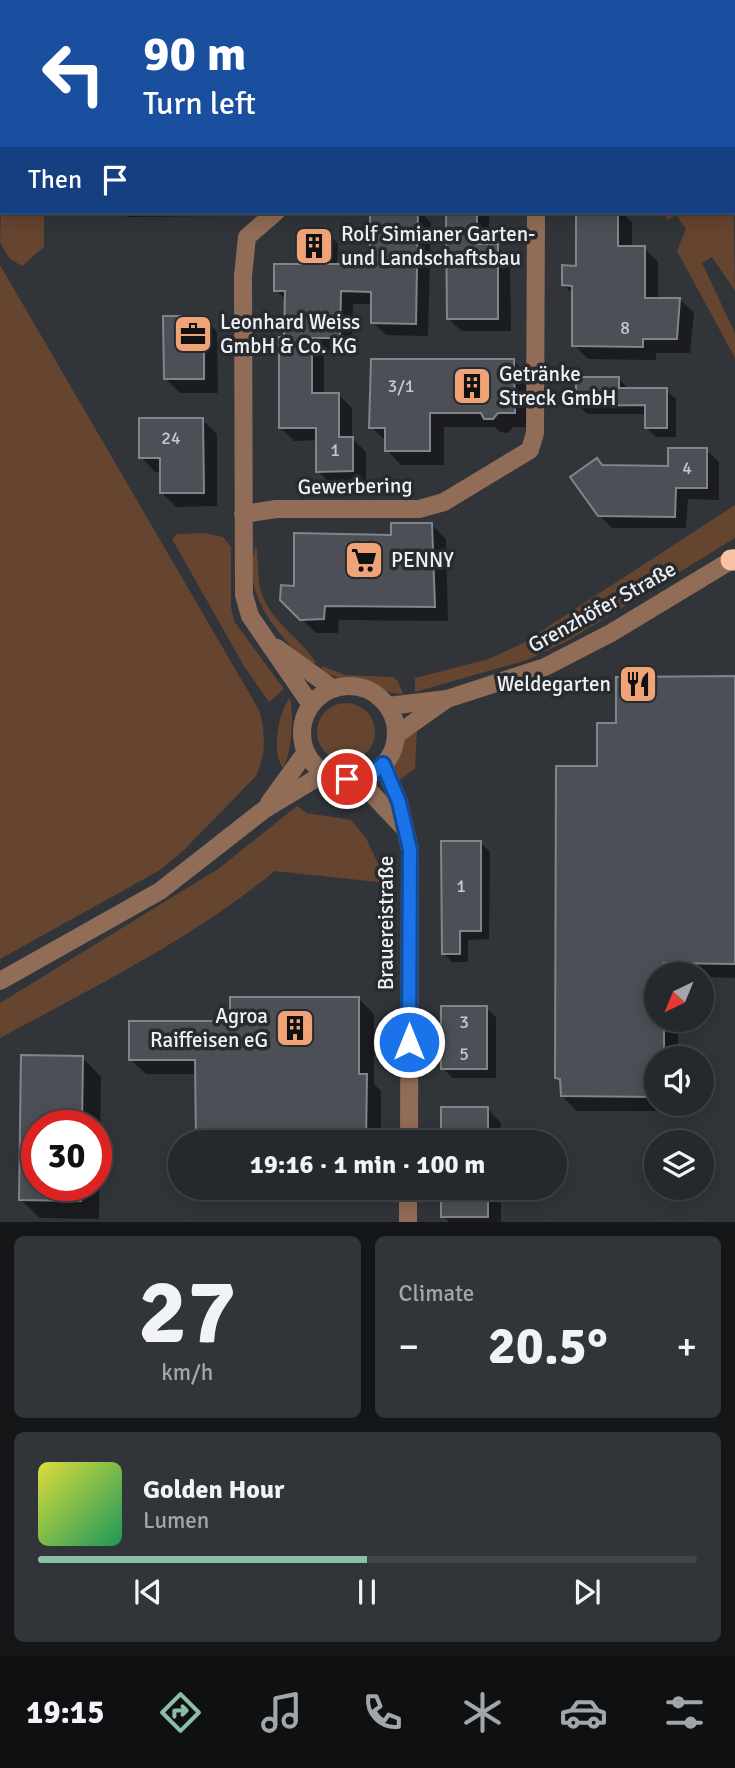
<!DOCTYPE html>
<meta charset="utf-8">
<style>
:root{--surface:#25282c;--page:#313438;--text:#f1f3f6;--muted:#a3a6a9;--line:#424448;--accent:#8abfa5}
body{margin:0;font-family:Signika,sans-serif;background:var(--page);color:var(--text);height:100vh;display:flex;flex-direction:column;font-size:26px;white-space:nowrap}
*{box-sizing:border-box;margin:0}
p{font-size:23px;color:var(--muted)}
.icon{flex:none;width:38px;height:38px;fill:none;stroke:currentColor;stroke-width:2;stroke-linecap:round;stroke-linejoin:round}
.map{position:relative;height:1222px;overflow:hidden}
.panel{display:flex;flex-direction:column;gap:14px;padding:14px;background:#141618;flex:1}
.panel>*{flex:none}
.hud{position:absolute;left:0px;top:0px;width:735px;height:214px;box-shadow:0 4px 18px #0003,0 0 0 2px var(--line);background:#1a4fa0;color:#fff;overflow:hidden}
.needle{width:46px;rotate:223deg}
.buttons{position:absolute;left:644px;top:962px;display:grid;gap:14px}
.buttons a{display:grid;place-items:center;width:70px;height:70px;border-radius:50%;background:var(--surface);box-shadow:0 4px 18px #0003,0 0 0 2px var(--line);font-size:35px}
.speed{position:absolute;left:21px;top:1110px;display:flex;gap:14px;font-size:35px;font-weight:700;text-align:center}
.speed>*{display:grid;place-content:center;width:91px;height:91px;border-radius:50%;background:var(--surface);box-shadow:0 4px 18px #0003,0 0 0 2px var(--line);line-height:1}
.speed .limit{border:10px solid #d22;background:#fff;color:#111}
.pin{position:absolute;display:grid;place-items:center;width:60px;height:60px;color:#fff;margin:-30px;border:4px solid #fff;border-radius:50%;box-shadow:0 2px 7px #0007}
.me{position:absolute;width:77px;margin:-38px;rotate:0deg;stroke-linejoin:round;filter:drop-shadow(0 0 5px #0008)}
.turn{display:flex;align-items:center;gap:24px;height:147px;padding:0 28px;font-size:32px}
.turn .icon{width:91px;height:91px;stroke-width:2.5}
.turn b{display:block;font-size:49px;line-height:60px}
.then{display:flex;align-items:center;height:66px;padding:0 28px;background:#0003;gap:14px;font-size:26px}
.big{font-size:52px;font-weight:800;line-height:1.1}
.panel .widget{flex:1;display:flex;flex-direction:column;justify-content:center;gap:10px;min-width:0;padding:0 24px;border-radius:10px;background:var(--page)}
.panel .dial{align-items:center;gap:0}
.dial b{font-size:91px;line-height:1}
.song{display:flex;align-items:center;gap:21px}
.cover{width:84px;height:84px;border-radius:10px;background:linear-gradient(135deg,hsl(60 70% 55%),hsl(150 70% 35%))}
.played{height:7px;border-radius:4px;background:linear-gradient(90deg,var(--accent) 50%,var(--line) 50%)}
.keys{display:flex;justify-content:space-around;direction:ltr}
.heat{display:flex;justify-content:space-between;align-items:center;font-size:38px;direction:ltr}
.panel .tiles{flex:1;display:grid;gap:14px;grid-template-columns:1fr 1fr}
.widget:last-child{grid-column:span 2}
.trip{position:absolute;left:168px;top:1130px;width:399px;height:70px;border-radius:35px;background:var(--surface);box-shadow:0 4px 18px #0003,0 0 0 2px var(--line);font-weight:800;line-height:70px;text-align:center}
.tabs{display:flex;height:112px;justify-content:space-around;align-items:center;background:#0f1012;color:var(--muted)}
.tabs .icon{width:49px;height:49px}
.tabs .on{color:var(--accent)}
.tabs b{font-size:32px;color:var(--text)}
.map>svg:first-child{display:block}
.green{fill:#654430}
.shadow{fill:#0007;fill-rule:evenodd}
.building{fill:#4c5056;stroke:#81858b;stroke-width:2}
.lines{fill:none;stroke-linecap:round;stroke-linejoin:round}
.minor{stroke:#916c57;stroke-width:18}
.highway{stroke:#f9c2a3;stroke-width:21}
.route-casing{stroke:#114b97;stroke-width:18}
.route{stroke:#1a73e8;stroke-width:12}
.labels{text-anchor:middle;stroke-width:7;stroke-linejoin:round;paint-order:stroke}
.number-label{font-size:18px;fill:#c6c8cc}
.poi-label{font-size:21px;fill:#eef0f4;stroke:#272b30;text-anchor:start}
.street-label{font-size:21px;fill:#eef0f4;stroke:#272b30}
</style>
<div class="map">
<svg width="735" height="1222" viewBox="0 0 735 1222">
<rect width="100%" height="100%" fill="#31353a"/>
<g class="green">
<polygon points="541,0 735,0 735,173 733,2"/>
<polygon points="2,175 2,212 44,212 44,247 22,266 10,259 0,243"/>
<polygon points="733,176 735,291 712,257 702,263 735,333 735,358 677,251 686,229 676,215 668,220 663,212 733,212"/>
<path d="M0,265L259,710C266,732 266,755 256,776L184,850L160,870L0,959Z"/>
<polygon points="735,505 735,538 569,640 527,660 415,692 415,678 489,659 523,643"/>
<polygon points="204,533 223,537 231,547 231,607 234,621 284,689 269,702 244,666 172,539 177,534"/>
<path d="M256,546C259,561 257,581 262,595C273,623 301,639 316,663L310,665C279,636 239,593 256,546Z"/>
<path d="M322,666L345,675L393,677L398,681L403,694C393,695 329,676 321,671Z"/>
<path d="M290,697C294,716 292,752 283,768C271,752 278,713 290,697Z"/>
<circle cx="346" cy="732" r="29"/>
<path d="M417,728L415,769L396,782C389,760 398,740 417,728Z"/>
<path d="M297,806L307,813L351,820L366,838L387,883L275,871C192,939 94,987 0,1038V1003L218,869Z"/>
</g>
<g class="shadow">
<polygon points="111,0 166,0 167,2 108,2"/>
<polygon points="123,212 219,212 219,216 128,217"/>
<polygon points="372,212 420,212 431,223 428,336 386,335 372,322 373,304 353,304 352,351 324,350 324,395 339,395 352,408 352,438 366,452 366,484 331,484 318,471 318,440 294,441 281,428 287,301 276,290 305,266 325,230 338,244 337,266 372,266"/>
<polygon points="448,212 489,214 489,246 497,246 510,259 511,331 461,331 448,318"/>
<polygon points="578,212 621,212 632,222 632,248 644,248 658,262 658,299 680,299 694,313 690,353 656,353 656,360 588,359 574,345 574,295 564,285 577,267"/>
<polygon points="203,317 217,332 218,393 180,393 165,378"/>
<polygon points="514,361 528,375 528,427 513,427 508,433 500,432 495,427 444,427 444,465 401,465 387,450 387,442 371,427"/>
<polygon points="619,379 628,388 666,390 676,399 676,437 656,437 647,428 647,414 587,414 578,405"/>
<polygon points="202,420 217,434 217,506 176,507 162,493 161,472 155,472 141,457"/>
<polygon points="706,450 719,462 719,500 688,499 686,528 612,528 599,515 603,467 669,468"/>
<polygon points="431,524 446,539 448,621 339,620 338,633 316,633 282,599 296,587 392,536"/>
<polygon points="735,678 735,978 656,975 656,1020 678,1020 678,1059 656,1059 656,1104 678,1104 678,1111 577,1111 562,1096 562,1083 557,1078 599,767 618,724"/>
<polygon points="481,843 490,852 489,939 468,940 468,962 452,962 443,953"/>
<polygon points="359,999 374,1014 374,1084 381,1091 381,1143 198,1143 197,1074 146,1074 130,1059"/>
<polygon points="486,1008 496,1017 496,1078 452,1078 443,1068"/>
<path d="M23,1057L83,1058L101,1077L99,1219L40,1218L21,1200ZM37,1125H96V1185H37Z"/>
<polygon points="487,1108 501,1123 501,1143 443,1143"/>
<polygon points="443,1188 501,1188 501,1222 449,1222 443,1216"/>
</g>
<g class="building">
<polygon points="370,212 418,212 416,324 371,323 371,292 341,291 340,338 312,338 312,393 339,393 339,437 353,437 353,471 316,472 316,428 279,428 279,337 284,337 285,291 274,291 274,264 303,264 304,228 325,229 325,264 370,264"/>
<polygon points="446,212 477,212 477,244 498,244 498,319 447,319"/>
<polygon points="576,212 618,212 618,246 645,246 645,298 680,298 677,339 643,339 643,347 572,346 572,286 562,285 562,265 576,266"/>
<polygon points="163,316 204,316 204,379 164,379"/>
<polygon points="371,359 514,359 515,413 498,413 493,419 484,419 481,413 430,413 430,451 385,451 385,428 369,428"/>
<polygon points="576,377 619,377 619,388 667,388 667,428 645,428 645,405 576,406"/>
<polygon points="139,418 203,418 204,493 160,493 160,458 139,458"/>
<polygon points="668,448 707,448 707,488 676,488 675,517 598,516 570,477 597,458 602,465 668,466"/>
<polygon points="391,523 432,523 435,607 325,606 324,619 300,620 280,600 281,585 294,586 294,533 391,535"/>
<polygon points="735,676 735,964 664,963 664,975 656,975 656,1020 663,1020 664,1026 664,1059 656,1059 656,1097 561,1096 560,1079 555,1078 556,766 597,766 597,723 616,723 616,677"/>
<polygon points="441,841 481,841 481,931 460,931 460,954 442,954"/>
<polygon points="230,997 359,997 359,1074 367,1074 366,1143 196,1143 195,1060 129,1060 129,1021 230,1021"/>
<rect x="441" y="1006" width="46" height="63"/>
<polygon points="21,1055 83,1056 82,1125 37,1125 37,1185 82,1185 81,1201 19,1200"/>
<rect x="441" y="1107" width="47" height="36"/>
<rect x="441" y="1188" width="47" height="29"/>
</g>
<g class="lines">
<g class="minor">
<polyline points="523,0 524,2"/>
<polyline points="32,2 36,0"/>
<polyline points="0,19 2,18"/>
<polyline points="276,212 247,237 243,276 244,595 250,616 311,705"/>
<polyline points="243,514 276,509 419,509 444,502 530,450 535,433 536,212"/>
<polyline points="277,648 332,688"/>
<circle cx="349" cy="733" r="47"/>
<polyline points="388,706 447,699 545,667 611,633 735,558"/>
<polyline points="396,735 447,699"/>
<polyline points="383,764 399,802 410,850 409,1143"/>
<polyline points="358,779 405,829"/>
<polyline points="269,803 306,752"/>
<polyline points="0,981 160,891 265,809 325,773"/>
<polyline points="408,1222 408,1188"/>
</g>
<polyline class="highway" points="731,560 735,560"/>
</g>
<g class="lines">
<g class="route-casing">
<polyline id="route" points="347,779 373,773 383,764 399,802 410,850 409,1042"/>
</g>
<use href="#route" class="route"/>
</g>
<defs>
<g id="building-square" transform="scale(2.0125)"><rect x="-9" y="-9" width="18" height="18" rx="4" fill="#efa376" stroke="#272b30"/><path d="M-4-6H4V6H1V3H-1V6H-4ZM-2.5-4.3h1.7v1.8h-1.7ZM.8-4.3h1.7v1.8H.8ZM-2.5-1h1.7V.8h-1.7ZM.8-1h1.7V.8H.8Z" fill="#111"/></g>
<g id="office-square" transform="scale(2.0125)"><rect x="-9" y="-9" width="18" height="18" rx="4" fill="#efa376" stroke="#272b30"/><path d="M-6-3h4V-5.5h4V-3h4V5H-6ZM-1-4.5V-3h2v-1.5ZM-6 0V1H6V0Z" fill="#111"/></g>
<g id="supermarket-square" transform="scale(2.0125)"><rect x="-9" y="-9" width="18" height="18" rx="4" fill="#efa376" stroke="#272b30"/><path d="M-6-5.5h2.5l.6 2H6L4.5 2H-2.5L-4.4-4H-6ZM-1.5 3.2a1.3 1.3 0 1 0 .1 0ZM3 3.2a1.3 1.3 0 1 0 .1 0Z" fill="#111"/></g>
<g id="restaurant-square" transform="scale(2.0125)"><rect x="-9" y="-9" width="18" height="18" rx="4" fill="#efa376" stroke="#272b30"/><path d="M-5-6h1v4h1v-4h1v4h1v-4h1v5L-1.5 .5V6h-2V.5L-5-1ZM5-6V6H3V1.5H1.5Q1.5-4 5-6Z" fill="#111"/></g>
</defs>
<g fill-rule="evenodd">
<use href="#building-square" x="314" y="246"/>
<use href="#office-square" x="193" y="334"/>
<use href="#building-square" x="472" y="386"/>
<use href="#supermarket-square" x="364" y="560"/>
<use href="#restaurant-square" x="638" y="684"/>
<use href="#building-square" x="295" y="1028"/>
</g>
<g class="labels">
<g class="number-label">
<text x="625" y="334">8</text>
<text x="401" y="392">3/1</text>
<text x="171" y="444">24</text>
<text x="335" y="456">1</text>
<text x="687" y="474">4</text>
<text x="461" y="892">1</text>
<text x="464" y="1028">3</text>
<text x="464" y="1060">5</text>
</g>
<g class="poi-label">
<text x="341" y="241">Rolf Simianer Garten-<tspan x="341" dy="24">und Landschaftsbau</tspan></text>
<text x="220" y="329">Leonhard Weiss<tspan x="220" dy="24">GmbH &amp; Co. KG</tspan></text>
<text x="499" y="381">Getränke<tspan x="499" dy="24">Streck GmbH</tspan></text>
<text x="391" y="567">PENNY</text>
<text x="611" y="691" text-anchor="end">Weldegarten</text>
<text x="268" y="1023" text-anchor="end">Agroa<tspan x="268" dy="24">Raiffeisen eG</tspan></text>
</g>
<g class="street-label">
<text transform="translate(355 486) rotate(-1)" y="7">Gewerbering</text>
<text transform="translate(602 607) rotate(-29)" y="7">Grenzhöfer Straße</text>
<text transform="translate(386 923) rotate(-90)" y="7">Brauereistraße</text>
</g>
</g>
</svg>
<div class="buttons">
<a><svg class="needle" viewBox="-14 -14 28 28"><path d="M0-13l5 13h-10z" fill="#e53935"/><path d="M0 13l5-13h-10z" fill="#a3a6a9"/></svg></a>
<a><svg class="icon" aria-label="sound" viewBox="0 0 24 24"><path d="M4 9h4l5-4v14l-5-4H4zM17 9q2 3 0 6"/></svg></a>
<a><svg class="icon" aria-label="layers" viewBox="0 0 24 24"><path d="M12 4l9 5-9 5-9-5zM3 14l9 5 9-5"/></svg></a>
</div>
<div class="speed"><div class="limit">30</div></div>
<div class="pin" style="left:347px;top:779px;background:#d93025"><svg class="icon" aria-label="arrive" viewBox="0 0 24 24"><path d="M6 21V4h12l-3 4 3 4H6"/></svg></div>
<svg class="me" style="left:409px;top:1042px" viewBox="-20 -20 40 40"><circle r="17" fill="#1a73e8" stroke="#fff" stroke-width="3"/><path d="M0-11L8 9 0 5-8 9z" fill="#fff"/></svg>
<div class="trip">19:16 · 1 min · 100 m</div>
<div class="hud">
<div class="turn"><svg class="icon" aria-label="left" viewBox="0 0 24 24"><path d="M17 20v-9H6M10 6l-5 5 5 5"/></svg><div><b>90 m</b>Turn left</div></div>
<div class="then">Then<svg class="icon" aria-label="arrive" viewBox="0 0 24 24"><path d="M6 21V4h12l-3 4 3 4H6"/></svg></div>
</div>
</div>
<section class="panel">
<div class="tiles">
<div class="widget dial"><b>27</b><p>km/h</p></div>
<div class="widget"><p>Climate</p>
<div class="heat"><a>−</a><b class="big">20.5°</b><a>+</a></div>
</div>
<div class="widget">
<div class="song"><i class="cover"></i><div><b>Golden Hour</b><p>Lumen</p></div></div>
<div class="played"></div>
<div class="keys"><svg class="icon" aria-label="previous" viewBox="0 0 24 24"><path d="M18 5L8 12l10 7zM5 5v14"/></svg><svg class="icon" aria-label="pause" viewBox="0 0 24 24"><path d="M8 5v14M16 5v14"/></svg><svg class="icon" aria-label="next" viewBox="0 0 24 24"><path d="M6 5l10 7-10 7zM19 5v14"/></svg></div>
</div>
</div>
</section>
<nav class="tabs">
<b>19:15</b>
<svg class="icon on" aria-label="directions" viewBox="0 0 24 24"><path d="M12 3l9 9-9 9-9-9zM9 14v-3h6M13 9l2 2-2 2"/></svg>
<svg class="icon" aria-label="music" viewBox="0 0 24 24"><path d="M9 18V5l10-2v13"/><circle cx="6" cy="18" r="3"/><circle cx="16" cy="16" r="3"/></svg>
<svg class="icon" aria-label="phone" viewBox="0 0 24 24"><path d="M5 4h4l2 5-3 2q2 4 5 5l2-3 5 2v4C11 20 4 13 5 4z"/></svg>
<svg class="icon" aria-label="climate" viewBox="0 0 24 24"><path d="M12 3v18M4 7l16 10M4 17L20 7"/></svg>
<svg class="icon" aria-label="car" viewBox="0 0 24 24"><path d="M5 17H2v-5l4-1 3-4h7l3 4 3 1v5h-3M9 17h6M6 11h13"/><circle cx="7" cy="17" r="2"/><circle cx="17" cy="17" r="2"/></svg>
<svg class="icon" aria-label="filters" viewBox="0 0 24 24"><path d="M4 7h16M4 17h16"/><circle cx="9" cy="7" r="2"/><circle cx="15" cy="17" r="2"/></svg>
</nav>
